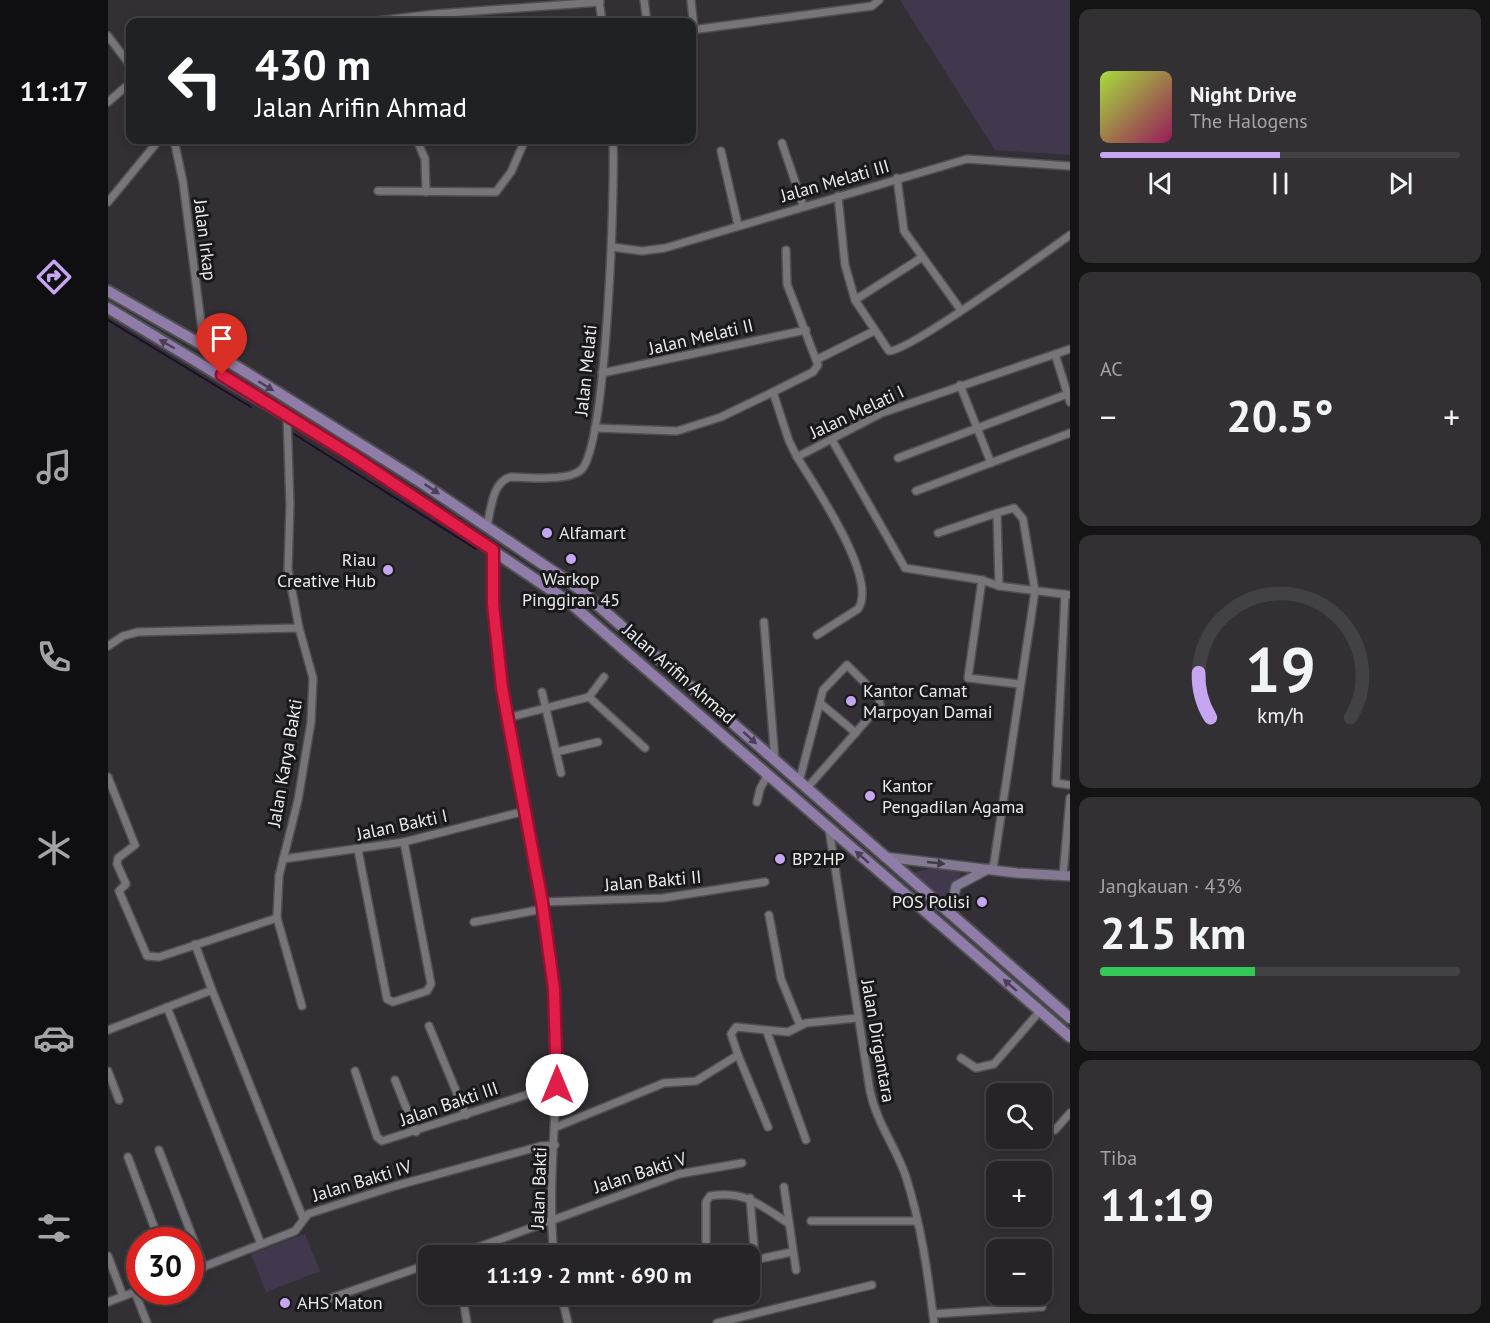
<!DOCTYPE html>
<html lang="id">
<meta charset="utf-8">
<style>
:root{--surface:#262427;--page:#323033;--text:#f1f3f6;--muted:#a4a4a7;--line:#424144;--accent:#c6a6f0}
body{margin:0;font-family:"PT Sans",sans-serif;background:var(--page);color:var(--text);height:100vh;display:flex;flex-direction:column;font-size:22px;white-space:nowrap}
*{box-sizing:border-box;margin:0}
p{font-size:20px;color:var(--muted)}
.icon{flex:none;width:33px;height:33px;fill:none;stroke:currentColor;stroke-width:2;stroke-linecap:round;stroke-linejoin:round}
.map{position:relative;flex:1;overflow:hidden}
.panel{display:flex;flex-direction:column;gap:9px;padding:9px;background:#151415;width:420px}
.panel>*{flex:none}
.guide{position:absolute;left:18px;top:18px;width:570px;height:126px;border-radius:12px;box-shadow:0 3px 9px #0003,0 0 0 2px var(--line);background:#202124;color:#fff;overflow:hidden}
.fabs{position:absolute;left:878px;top:1083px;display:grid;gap:12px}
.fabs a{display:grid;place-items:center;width:66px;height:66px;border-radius:12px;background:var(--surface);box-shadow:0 3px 9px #0003,0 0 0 2px var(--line);font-size:30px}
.speed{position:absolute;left:18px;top:1227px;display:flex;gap:12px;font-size:30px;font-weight:700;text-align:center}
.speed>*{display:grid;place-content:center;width:78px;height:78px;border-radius:50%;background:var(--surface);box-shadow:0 3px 9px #0003,0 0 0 2px var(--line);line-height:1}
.speed .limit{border:9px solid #d22;background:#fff;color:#111}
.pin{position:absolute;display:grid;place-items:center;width:51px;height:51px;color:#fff;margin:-62px -26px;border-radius:50% 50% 50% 0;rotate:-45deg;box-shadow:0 0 6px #0007}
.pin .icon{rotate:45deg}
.me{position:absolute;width:66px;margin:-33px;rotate:0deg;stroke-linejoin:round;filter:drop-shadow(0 0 4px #0008)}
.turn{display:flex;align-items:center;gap:21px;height:126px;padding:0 30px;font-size:27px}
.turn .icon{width:78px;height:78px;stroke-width:2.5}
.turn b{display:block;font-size:42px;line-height:51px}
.big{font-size:45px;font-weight:700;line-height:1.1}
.panel .tile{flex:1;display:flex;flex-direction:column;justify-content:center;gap:9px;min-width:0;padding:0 21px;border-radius:12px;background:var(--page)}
.panel .dial{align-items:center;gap:0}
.dial svg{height:156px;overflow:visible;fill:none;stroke:var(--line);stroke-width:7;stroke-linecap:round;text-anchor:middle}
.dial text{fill:var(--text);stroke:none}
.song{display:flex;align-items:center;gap:18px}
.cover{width:72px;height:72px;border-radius:9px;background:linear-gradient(135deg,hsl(80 70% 55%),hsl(330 70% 35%))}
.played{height:6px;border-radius:3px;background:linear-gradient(90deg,var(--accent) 50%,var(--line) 50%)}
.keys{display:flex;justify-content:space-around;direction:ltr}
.heat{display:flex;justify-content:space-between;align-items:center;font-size:33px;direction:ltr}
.charge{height:9px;border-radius:4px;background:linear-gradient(90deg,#34c759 43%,var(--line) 0)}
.trip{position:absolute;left:310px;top:1245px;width:342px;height:60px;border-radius:12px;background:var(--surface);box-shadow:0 3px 9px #0003,0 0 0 2px var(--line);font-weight:700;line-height:60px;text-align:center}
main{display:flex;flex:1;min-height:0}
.menu{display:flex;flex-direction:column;width:108px;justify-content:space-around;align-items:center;background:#0f0e10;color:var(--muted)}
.menu .icon{width:42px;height:42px}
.menu .on{color:var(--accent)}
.menu b{font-size:27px;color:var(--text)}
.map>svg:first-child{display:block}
.green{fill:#42384e}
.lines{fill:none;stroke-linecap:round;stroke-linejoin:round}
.stream{stroke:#1c0d2b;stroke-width:2}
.street-casing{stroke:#504f52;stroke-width:10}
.secondary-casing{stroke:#504f52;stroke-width:12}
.primary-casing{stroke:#504f52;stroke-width:14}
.street{stroke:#77757a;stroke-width:7}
.secondary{stroke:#847992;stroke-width:9}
.primary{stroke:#907ca9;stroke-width:10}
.oneway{fill:#494053}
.oneway2{fill:#3e3a44}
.route-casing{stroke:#92132f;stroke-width:15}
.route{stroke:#e11d48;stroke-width:10}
.poi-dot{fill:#c6a6f0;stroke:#19181a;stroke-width:2}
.labels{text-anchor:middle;stroke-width:6;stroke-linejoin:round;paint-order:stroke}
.street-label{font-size:18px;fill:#ebeaec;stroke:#19181a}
.poi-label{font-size:18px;fill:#ebeaec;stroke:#19181a;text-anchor:start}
</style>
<main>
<nav class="menu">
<b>11:17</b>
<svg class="icon on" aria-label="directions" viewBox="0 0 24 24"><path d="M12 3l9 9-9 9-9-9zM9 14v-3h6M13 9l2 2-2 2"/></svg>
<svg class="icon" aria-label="music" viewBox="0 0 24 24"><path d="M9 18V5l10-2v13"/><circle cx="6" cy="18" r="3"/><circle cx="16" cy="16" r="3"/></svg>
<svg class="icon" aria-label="phone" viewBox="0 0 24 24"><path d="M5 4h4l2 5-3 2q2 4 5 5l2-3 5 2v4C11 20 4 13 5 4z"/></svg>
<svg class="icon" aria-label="climate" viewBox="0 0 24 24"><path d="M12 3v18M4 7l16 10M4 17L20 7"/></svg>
<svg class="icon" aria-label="car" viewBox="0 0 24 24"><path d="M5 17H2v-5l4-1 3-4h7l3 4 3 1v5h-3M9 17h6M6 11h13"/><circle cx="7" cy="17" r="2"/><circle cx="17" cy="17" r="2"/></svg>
<svg class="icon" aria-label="filters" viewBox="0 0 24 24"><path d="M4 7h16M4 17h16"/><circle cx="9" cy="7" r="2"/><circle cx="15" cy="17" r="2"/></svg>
</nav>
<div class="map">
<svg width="962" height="1323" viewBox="0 0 962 1323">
<rect width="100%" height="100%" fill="#323034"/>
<g class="green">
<polygon points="792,0 962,0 962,155 887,150"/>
<polygon points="824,868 854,872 834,901 801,874"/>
<polygon points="197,1234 212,1271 158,1292 143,1254"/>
</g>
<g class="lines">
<g class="stream">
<polyline points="0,320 143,407"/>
<polyline points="186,434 368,549"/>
</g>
<g class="street-casing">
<g id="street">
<polyline points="491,0 494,22"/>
<polyline points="536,0 539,22"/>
<polyline points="583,0 586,29"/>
<polyline points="260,22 327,14 492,2"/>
<polyline points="584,30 764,6 771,0"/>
<polyline points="0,36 22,65"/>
<polyline points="0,102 22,83"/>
<polyline points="66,140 75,182 96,346"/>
<polyline points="309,140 317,159 318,192"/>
<polyline points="674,143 695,205"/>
<polyline points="613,151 630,225"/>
<polyline points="789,178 796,231 852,309"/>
<polyline points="270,191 388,192 403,172 417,140"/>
<path d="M730,196L737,265L747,300L781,351C800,352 937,253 962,235"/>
<polyline points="0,202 51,140"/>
<polyline points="504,247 534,251 557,248 859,159 962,166"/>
<polyline points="747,300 813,258"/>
<polyline points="947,354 962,402"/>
<polyline points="710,359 766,331"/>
<polyline points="494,373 698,330"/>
<polyline points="852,385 883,463"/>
<polyline points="665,392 705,372 710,365 679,284 678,250"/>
<polyline points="179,416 182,505 180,569 191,628 205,678 203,722 190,800 171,876 169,918 194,1006"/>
<polyline points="487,428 569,431 613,417 665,392 681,441 689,457 774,413 962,349"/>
<polyline points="724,440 797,568 874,580 891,586 962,595"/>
<path d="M689,457C706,485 771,579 750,609L709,635"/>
<polyline points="790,458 962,393"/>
<polyline points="808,491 962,433"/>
<path d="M379,526C383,510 384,481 403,477C420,477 462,482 474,469C499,440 507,188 505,140"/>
<polyline points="830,533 889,513"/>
<path d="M385,550C385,699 430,841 446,989C456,1078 437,1167 446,1256"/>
<polyline points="874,580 860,678 911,684"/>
<polyline points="957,594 948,783 962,785"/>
<polyline points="656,622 667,761"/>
<polyline points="0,646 15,636 30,632 191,628"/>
<polyline points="434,692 453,773"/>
<polyline points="481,697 496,677"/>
<polyline points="712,703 748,733"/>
<polyline points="399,718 481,697 537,748"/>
<polyline points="448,752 490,742"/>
<polyline points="0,777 27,845 10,858 9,864 18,884 11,891 39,956 51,957 169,918"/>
<polyline points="691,782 715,690 739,665 771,697 772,705 699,788"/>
<polyline points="649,802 652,789 660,774"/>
<path d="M721,829L762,1091C769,1124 788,1147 798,1177C813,1224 820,1274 826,1323"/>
<polyline points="250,850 279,999 285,1002 319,991 323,984 296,842"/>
<polyline points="175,859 296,842 417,811"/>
<polyline points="885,869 927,591 915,519 906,508 889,513 891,586"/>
<polyline points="955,875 962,798"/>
<polyline points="434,902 555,898 657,882"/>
<polyline points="661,915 673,979 691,1023 695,1024"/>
<polyline points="366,922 435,909"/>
<polyline points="104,990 195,1218"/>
<polyline points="59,1007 153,1244"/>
<polyline points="321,1026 358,1115"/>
<polyline points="0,1030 104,990 87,944"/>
<polyline points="659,1032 698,1140"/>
<polyline points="630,1055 660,1127"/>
<polyline points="853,1058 868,1068 886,1064 932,1011"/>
<polyline points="0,1071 11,1100"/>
<polyline points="247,1071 269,1137 274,1141 449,1085"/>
<polyline points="287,1080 308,1132"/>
<polyline points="448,1127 556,1083 588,1081 630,1055 623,1034 628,1027 680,1032 698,1023 750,1018"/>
<polyline points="933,1134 947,1130 962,1113"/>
<polyline points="51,1150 96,1267"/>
<polyline points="20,1157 51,1240"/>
<polyline points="676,1187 688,1270"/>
<polyline points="642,1198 647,1259"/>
<polyline points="703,1221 809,1221"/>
<polyline points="0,1256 15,1296"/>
<polyline points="346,1256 571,1174 634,1163"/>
<path d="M598,1256V1202L602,1196C637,1190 652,1205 680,1223"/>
<polyline points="642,1261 684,1252"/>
<polyline points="82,1272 187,1231 200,1214 287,1186 433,1146 447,1145"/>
<polyline points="27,1292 39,1323"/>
<polyline points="453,1294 460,1323"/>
<polyline points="223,1298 321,1264"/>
<polyline points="0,1302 32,1290"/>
<polyline points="356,1305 359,1323"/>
<polyline points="825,1314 934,1307"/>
<polyline points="609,1323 764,1285"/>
</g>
</g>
<g class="secondary-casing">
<g id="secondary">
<polyline points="777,857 909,873 962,876"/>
<polyline points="842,914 848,886 880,869"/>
</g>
</g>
<g class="primary-casing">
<g id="primary">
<polyline points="0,291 96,346 311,481 470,588 962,1018"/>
<polyline points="0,308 243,455 461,602 962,1037"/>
</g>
</g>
<use href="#street" class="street"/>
<use href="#secondary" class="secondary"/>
<use href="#primary" class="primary"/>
</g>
<defs><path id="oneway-solid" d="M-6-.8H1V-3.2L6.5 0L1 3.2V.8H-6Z" transform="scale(1.5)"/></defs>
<g class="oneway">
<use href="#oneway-solid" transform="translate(59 344) rotate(-150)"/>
<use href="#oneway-solid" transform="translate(158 386) rotate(32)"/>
<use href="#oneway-solid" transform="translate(324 489) rotate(34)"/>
<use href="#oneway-solid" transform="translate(642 738) rotate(42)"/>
<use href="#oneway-solid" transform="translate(754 857) rotate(-139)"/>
<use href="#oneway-solid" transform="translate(902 985) rotate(-139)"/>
</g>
<use class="oneway2" href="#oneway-solid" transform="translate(828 863) rotate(6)"/>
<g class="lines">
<g class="route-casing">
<polyline id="route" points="114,375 243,455 385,550 385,604 394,688 434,902 446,989 449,1085"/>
</g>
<use href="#route" class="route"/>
</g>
<g class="poi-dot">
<circle cx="439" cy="533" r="6"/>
<circle cx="463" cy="559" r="6"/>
<circle cx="280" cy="570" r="6"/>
<circle cx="743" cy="701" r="6"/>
<circle cx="762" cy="796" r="6"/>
<circle cx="672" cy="859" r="6"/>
<circle cx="874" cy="902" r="6"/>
<circle cx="177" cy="1303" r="6"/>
</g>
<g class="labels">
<g class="street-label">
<text transform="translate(727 181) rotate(-16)" y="6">Jalan Melati III</text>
<text transform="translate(97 240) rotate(83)" y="6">Jalan Irkap</text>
<text transform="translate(593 337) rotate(-13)" y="6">Jalan Melati II</text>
<text transform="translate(478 370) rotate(-84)" y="6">Jalan Melati</text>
<text transform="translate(749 412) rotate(-25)" y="6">Jalan Melati I</text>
<text transform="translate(571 674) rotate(41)" y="6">Jalan Arifin Ahmad</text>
<text transform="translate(177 763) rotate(-80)" y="6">Jalan Karya Bakti</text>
<text transform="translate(294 825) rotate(-12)" y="6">Jalan Bakti I</text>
<text transform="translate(545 881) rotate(-5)" y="6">Jalan Bakti II</text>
<text transform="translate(770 1041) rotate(80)" y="6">Jalan Dirgantara</text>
<text transform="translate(341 1104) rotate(-19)" y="6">Jalan Bakti III</text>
<text transform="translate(532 1173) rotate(-18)" y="6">Jalan Bakti V</text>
<text transform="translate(254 1181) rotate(-17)" y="6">Jalan Bakti IV</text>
<text transform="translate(431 1188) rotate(-88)" y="6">Jalan Bakti</text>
</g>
<g class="poi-label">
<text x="451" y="539">Alfamart</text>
<text x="268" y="566" text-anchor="end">Riau<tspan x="268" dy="21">Creative Hub</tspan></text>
<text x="463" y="585" text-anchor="middle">Warkop<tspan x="463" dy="21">Pinggiran 45</tspan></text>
<text x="755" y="697">Kantor Camat<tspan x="755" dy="21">Marpoyan Damai</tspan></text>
<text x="774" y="792">Kantor<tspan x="774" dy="21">Pengadilan Agama</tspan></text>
<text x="684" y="865">BP2HP</text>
<text x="862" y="908" text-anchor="end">POS Polisi</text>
<text x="189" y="1309">AHS Maton</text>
</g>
</g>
</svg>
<div class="fabs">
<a><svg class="icon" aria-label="search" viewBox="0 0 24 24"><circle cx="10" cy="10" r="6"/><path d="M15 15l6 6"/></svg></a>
<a>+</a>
<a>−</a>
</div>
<div class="speed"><div class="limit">30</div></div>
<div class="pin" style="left:114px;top:375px;background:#d93025"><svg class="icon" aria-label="arrive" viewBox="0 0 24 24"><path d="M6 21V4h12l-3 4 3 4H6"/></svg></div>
<svg class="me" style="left:449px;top:1085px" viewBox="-20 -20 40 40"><circle r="19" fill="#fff"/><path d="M0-13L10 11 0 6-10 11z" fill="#e11d48"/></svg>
<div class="trip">11:19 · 2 mnt · 690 m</div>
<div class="guide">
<div class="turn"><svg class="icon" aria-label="left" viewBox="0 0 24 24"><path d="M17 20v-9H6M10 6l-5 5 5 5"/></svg><div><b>430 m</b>Jalan Arifin Ahmad</div></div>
</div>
</div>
<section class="panel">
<div class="tile">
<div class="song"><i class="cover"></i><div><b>Night Drive</b><p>The Halogens</p></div></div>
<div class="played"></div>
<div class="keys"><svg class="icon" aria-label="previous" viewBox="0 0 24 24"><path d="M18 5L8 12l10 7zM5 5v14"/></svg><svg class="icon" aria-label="pause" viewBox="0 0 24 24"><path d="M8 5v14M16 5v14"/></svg><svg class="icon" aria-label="next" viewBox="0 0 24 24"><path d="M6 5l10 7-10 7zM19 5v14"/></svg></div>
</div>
<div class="tile"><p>AC</p>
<div class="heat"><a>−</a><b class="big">20.5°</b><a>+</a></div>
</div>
<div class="tile dial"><svg viewBox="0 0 100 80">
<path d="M14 69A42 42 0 1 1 86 69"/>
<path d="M14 69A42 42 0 0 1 8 46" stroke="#c6a6f0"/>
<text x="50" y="56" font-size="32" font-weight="700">19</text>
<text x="50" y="72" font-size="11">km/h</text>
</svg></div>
<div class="tile"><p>Jangkauan · 43%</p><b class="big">215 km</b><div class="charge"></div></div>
<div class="tile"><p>Tiba</p><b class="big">11:19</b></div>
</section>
</main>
